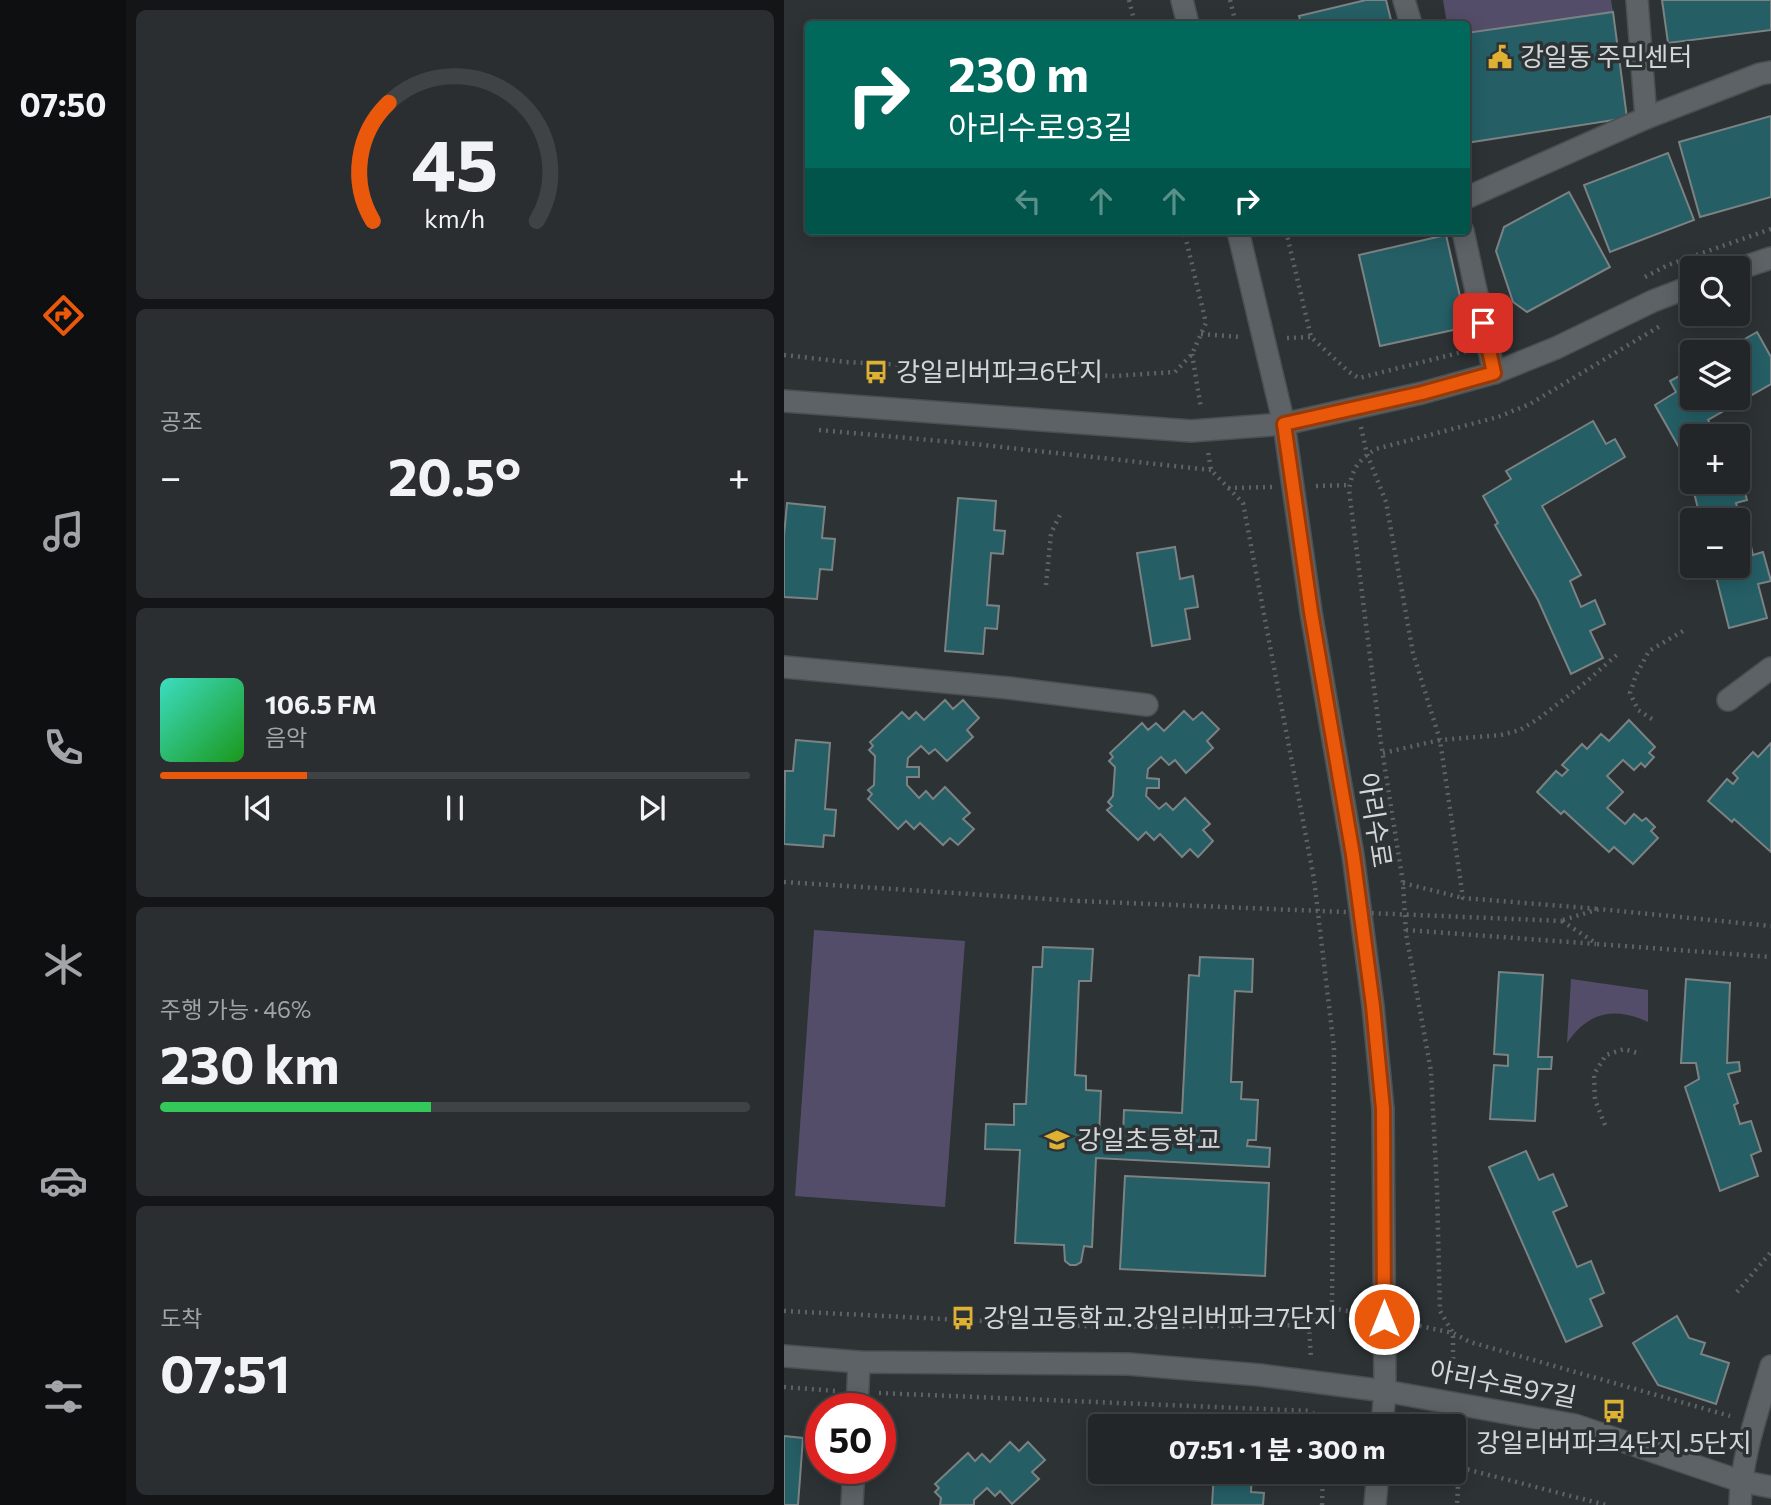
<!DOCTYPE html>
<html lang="ko">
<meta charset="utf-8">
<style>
:root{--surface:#222628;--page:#2a2e30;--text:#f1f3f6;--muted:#a2a5a8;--line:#3f4345;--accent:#ea580c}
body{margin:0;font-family:Commissioner,"Noto Sans KR",sans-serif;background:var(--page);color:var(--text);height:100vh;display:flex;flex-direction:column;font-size:26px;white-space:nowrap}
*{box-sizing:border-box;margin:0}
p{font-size:23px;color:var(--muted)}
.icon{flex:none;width:38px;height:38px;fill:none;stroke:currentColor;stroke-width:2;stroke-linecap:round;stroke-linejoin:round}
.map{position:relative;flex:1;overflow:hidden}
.sheet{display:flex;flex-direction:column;gap:10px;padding:10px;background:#131516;width:658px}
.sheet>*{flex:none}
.guide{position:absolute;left:21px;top:21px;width:665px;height:214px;border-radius:7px;box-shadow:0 4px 18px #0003,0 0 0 2px var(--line);background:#00695c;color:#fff;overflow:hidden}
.fabs{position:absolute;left:896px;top:256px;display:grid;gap:14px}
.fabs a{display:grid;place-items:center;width:70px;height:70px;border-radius:7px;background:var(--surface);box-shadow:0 4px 18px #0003,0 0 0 2px var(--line);font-size:35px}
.speed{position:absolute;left:21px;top:1393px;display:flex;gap:14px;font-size:35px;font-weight:700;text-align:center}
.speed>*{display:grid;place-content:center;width:91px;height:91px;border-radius:50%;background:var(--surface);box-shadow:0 4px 18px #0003,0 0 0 2px var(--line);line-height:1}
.speed .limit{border:10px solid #d22;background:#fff;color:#111}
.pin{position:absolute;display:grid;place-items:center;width:60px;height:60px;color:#fff;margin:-30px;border-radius:14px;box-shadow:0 4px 10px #0006}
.me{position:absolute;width:77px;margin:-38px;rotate:0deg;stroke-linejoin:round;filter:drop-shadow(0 0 5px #0008)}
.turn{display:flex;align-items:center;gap:24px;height:147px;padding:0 28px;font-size:32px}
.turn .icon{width:91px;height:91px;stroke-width:2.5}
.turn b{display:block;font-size:49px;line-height:60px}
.lanes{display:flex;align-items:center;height:66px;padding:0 28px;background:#0003;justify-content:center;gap:35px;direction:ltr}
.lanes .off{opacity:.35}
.big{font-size:52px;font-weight:700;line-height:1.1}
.sheet .tile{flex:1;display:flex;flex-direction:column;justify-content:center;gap:10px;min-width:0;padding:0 24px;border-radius:10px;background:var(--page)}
.sheet .dial{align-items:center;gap:0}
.dial svg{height:182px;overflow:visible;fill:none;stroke:var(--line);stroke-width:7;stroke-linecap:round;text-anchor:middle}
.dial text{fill:var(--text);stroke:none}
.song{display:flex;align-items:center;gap:21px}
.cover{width:84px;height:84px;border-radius:10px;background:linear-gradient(135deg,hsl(170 70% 55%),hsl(120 70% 35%))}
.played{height:7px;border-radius:4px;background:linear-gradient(90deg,var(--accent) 25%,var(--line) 25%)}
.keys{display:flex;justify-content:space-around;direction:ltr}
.heat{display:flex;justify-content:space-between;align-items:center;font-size:38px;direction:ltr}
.charge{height:10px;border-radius:5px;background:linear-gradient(90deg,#34c759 46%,var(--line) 0)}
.trip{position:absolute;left:304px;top:1414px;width:378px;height:70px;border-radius:7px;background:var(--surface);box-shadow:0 4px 18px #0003,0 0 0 2px var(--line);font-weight:700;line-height:70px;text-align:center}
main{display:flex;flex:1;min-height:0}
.tabs{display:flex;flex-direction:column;width:126px;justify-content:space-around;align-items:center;background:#0e0f10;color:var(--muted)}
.tabs .icon{width:49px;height:49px}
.tabs .active{color:var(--accent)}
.tabs b{font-size:32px;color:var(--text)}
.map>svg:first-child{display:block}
.green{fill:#544d69}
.building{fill:#255e65;stroke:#7b8283;stroke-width:2}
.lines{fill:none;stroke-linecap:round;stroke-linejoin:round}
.street-casing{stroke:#4a4f51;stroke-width:24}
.secondary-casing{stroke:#4a4f51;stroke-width:24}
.path{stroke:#5f6366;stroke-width:4.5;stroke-dasharray:2 5;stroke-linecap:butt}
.street{stroke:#5c6265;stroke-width:21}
.secondary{stroke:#5c6265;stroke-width:21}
.path-bridge{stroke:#5f6366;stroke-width:4.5;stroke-dasharray:2 5;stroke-linecap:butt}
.route-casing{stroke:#983908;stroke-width:18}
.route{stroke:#ea580c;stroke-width:12}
.labels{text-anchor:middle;stroke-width:7;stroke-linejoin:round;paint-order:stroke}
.poi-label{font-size:26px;fill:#d3d6d8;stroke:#2d3235;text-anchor:start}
.street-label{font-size:26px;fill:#d3d6d8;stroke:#2d3235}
</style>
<main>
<nav class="tabs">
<b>07:50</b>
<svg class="icon active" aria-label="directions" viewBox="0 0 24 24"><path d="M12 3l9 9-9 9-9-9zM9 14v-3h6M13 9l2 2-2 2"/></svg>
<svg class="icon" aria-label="music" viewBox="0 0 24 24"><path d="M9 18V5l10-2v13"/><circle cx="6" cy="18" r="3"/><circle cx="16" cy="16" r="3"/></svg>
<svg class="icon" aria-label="phone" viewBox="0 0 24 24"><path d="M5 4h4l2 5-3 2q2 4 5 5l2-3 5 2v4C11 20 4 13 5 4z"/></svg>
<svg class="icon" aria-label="climate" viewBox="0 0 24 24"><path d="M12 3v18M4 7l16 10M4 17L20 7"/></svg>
<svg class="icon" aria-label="car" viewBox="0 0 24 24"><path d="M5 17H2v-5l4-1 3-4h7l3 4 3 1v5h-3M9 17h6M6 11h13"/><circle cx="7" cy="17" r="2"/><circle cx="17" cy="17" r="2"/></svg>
<svg class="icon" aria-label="filters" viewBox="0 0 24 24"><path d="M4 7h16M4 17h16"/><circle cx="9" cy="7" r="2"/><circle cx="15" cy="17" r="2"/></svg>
</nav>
<section class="sheet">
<div class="tile dial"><svg viewBox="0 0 100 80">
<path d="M14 69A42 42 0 1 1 86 69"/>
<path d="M14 69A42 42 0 0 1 21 17" stroke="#ea580c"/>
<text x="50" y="56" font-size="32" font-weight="700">45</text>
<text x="50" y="72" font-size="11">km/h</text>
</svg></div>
<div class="tile"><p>공조</p>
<div class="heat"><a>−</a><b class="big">20.5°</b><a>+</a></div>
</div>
<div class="tile">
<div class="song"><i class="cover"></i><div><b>106.5 FM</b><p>음악</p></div></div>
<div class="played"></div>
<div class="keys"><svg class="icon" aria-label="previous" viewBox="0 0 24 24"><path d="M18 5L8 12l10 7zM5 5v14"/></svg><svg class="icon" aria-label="pause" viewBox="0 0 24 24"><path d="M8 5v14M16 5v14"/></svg><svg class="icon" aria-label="next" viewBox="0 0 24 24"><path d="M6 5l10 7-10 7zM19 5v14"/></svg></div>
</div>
<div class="tile"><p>주행 가능 · 46%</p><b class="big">230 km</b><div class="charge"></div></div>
<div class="tile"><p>도착</p><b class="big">07:51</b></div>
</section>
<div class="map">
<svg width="987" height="1505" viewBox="0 0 987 1505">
<rect width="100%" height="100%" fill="#2d3235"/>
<g class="green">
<polygon points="659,0 827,0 829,12 683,33 682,24 663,24"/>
<polygon points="30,930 181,941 161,1207 11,1196"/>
<path d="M787,979L864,990V1022C830,1006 804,1012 783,1043Z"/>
</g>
<g class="building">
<polygon points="582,0 602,0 608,24 517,24 515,16"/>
<polygon points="878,0 987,0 987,30 884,43"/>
<polygon points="829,12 843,118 682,143 682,33"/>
<polygon points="987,116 987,197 916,217 895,142"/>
<polygon points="884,153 910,220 826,252 800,185"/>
<polygon points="785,192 826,267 743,312 729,302 712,251 720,227"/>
<polygon points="662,235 683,327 596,346 575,255"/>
<polygon points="973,332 987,357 987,384 924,420 933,436 908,436 908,481 954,481 954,470 955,469 963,500 952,503 957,521 961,520 969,555 979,552 987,581 974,584 983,618 945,628 929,565 954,565 954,520 917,520 901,458 871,405 892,392 886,381 908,369 908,397 954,397 954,352 938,352"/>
<polygon points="809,421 822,444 831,439 841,457 758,506 797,575 786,581 797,607 811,600 821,624 806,631 819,658 787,674 754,600 711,525 714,523 699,496 727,479 722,471"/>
<polygon points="174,498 212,501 210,530 221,531 219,554 207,553 203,605 215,606 213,629 201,628 199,654 161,651"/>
<polygon points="3,503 41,507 38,538 51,539 48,570 36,569 33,599 0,597 0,536"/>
<polygon points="391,547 396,579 409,576 414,607 401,609 406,639 368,646 353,553"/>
<polygon points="161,700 169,709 179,700 195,718 183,730 189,737 163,761 151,749 145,754 137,746 124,758 123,767 135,767 135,777 123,777 123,785 135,798 142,791 149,799 161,787 186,813 179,819 190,829 174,845 166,838 159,845 136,823 130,829 122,821 114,829 84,799 88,794 84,790 90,785 91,756 85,750 89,746 86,742 118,712 125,719 132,712 140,720"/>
<polygon points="400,711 409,720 418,712 435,729 423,741 429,748 402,773 391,760 385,765 377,757 364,769 363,778 375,779 375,788 363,788 362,796 375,809 382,803 389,810 401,798 426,824 419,830 429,841 414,857 406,849 398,857 376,834 370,840 362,832 354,840 323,810 328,806 324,802 329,796 331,767 325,761 329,757 326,753 358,723 364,730 372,723 380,731"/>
<polygon points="845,720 871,747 865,753 870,757 861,767 857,763 850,770 839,760 823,776 839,792 823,808 841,824 850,814 858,821 862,818 871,827 867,831 874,838 849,864 830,847 825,852 780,811 777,814 753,792 772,771 778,776 784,770 778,765 798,744 803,749 817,734 825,741"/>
<polygon points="12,740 46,743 41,809 52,810 50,836 40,835 39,847 0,844 1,771 9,771"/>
<polygon points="987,743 987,852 950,819 948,822 924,801 943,779 949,784 954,778 949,773 969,752 974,757"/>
<polygon points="259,947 309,949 307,981 295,981 291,1075 302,1076 302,1090 317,1091 315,1136 339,1137 340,1110 398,1113 405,975 415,976 416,957 469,959 468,992 451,991 447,1082 458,1082 457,1099 474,1100 472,1140 464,1140 463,1146 486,1148 485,1167 312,1158 308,1247 300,1246 297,1262 292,1265 286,1265 281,1261 280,1245 231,1243 236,1150 201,1149 202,1124 230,1125 230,1104 242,1104 249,967 258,967"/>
<polygon points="715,972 759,975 754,1057 768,1057 767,1069 754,1069 751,1121 706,1119 710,1065 724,1066 724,1055 710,1054"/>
<polygon points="902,979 946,983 943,1063 955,1062 956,1071 944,1074 954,1103 950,1105 956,1124 967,1121 977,1151 967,1155 974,1176 936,1191 901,1087 915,1079 912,1063 897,1063"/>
<polygon points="742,1151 755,1180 769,1174 783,1206 769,1212 793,1267 807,1261 820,1293 806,1299 818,1326 782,1342 705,1167"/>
<polygon points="341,1176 485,1183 481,1276 336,1269"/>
<polygon points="893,1316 905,1338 921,1343 917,1354 945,1363 932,1404 874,1385 849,1343"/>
<polygon points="0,1436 19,1438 14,1505 0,1505"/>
<polygon points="226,1442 235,1451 244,1442 261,1460 248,1472 255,1479 228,1504 216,1491 211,1496 203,1488 190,1500 190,1505 156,1505 157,1498 151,1492 155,1488 151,1484 184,1453 191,1461 198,1454 206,1462"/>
<polygon points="430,1472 468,1472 467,1492 480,1493 479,1505 428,1505"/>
</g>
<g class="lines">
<g class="street-casing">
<g id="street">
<polyline points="620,0 627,24"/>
<polyline points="853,0 862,118"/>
<polyline points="682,198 862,118 976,74 987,72"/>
<polyline points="679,231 710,373"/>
<polyline points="0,667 225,688 363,705"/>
<polyline points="944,700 987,668"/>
<polyline points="73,1409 75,1362"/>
<polyline points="68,1505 70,1468"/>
<path d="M956,1505C957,1457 974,1411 987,1366"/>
</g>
</g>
<g class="secondary-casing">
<g id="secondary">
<polyline points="398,0 404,24"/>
<polyline points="454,231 500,424 527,612 569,855 589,1006 599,1109 601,1391 598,1426"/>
<polyline points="954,269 987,258"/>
<polyline points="0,401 407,431 500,424 638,393 710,373 772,348 869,301 908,286"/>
<polyline points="0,1356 75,1362 344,1364 476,1375 601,1391 791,1425 956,1481 987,1487"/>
<polyline points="591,1505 594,1472"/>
</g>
</g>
<g class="path">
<polyline points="345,0 351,24"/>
<polyline points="446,0 452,24"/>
<polyline points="502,231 527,337 565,372 575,378 682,351"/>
<polyline points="861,277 884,265 987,229"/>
<polyline points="417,334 456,337"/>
<polyline points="503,338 527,337"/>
<polyline points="408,354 417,408"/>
<polyline points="0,355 62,362 330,376 391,372 408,354 422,323 400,231"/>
<polyline points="577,427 583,454 602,502 629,653 656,740 717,735 736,730 754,719 802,682 836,652"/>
<polyline points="35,430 190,444 427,470"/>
<polyline points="532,486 566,485"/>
<polyline points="444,488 488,487"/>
<polyline points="262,585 267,533 277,513"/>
<polyline points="868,719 854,710 846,693 852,675 865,651 899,631"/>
<polyline points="599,753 656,740 679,898 815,909"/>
<polyline points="0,882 294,901"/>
<polyline points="619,883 679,898"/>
<polyline points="779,920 815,909 987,926"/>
<polyline points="778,921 813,944 987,957"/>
<polyline points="622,930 812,944"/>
<polyline points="821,1125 811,1100 810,1074 822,1055 840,1049 857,1054"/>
<polyline points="953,1292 987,1252"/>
<polyline points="548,1308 579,1314"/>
<polyline points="0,1311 319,1327 525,1325 548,1308 550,1048 530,879 459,503 427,470 424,451"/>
<polyline points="622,1323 669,1333 686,1342 946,1416"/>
<polyline points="525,1325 527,1359"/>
<path d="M669,1380V1333L656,1311L653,1189L647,1071L622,934L619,883L597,743L565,490C568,469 574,460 592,449L714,417L746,404L876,326"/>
<polyline points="0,1387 52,1391"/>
<polyline points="95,1393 527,1411 540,1426"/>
<polyline points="671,1424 675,1467 673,1505"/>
<polyline points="670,1466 822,1505"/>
<polyline points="538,1505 539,1472"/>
</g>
<use href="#street" class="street"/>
<use href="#secondary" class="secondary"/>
<polyline class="path-bridge" points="294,901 778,921"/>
</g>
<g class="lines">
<g class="route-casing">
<polyline id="route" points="600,1319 599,1109 589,1006 569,855 527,612 500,424 638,393 710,373 699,323"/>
</g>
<use href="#route" class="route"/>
</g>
<defs>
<g id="civic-bare" transform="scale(1.89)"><path d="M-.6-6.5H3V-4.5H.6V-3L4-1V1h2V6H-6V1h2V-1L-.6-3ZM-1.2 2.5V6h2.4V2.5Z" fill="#deb133" stroke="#2d3235" stroke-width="2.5" paint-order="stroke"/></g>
<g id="bus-bare" transform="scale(1.89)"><path d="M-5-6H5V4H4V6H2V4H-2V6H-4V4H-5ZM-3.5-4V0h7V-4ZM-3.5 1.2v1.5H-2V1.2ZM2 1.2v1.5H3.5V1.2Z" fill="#deb133" stroke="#2d3235" stroke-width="2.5" paint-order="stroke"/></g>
<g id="school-bare" transform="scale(1.89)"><path d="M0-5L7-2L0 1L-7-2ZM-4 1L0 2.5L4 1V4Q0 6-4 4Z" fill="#deb133" stroke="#2d3235" stroke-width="2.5" paint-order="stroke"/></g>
</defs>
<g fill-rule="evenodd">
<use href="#civic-bare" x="716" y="57"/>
<use href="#bus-bare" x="92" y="372"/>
<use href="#school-bare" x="273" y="1140"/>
<use href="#bus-bare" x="179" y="1318"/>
<use href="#bus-bare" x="830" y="1411"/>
</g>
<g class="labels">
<g class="poi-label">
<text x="736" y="66">강일동 주민센터</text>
<text x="112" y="381">강일리버파크6단지</text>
<text x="293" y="1149">강일초등학교</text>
<text x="199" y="1327">강일고등학교.강일리버파크7단지</text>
<text x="830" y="1452" text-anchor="middle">강일리버파크4단지.5단지</text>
</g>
<g class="street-label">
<text transform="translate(591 820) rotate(81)" y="9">아리수로</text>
<text transform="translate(719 1384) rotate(11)" y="9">아리수로97길</text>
</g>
</g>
</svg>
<div class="fabs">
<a><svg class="icon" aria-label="search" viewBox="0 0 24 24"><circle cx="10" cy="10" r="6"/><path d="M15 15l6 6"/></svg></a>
<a><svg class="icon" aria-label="layers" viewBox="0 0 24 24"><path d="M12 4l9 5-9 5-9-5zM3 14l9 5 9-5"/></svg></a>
<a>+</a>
<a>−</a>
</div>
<div class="speed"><div class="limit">50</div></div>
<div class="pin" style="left:699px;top:323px;background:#d93025"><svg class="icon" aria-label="arrive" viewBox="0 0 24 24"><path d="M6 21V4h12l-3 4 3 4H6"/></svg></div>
<svg class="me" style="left:600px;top:1319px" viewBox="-20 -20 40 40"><circle r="17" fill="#ea580c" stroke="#fff" stroke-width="3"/><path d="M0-11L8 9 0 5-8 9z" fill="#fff"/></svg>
<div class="trip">07:51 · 1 분 · 300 m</div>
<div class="guide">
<div class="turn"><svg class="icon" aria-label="right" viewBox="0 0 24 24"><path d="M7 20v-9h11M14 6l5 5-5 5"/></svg><div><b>230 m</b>아리수로93길</div></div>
<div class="lanes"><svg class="icon off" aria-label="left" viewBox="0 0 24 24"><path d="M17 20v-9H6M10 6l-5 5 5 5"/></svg><svg class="icon off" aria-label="ahead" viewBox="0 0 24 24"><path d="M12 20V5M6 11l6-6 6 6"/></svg><svg class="icon off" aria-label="ahead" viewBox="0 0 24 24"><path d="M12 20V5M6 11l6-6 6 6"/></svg><svg class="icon" aria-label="right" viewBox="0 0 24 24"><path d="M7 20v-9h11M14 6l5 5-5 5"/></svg></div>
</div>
</div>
</main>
